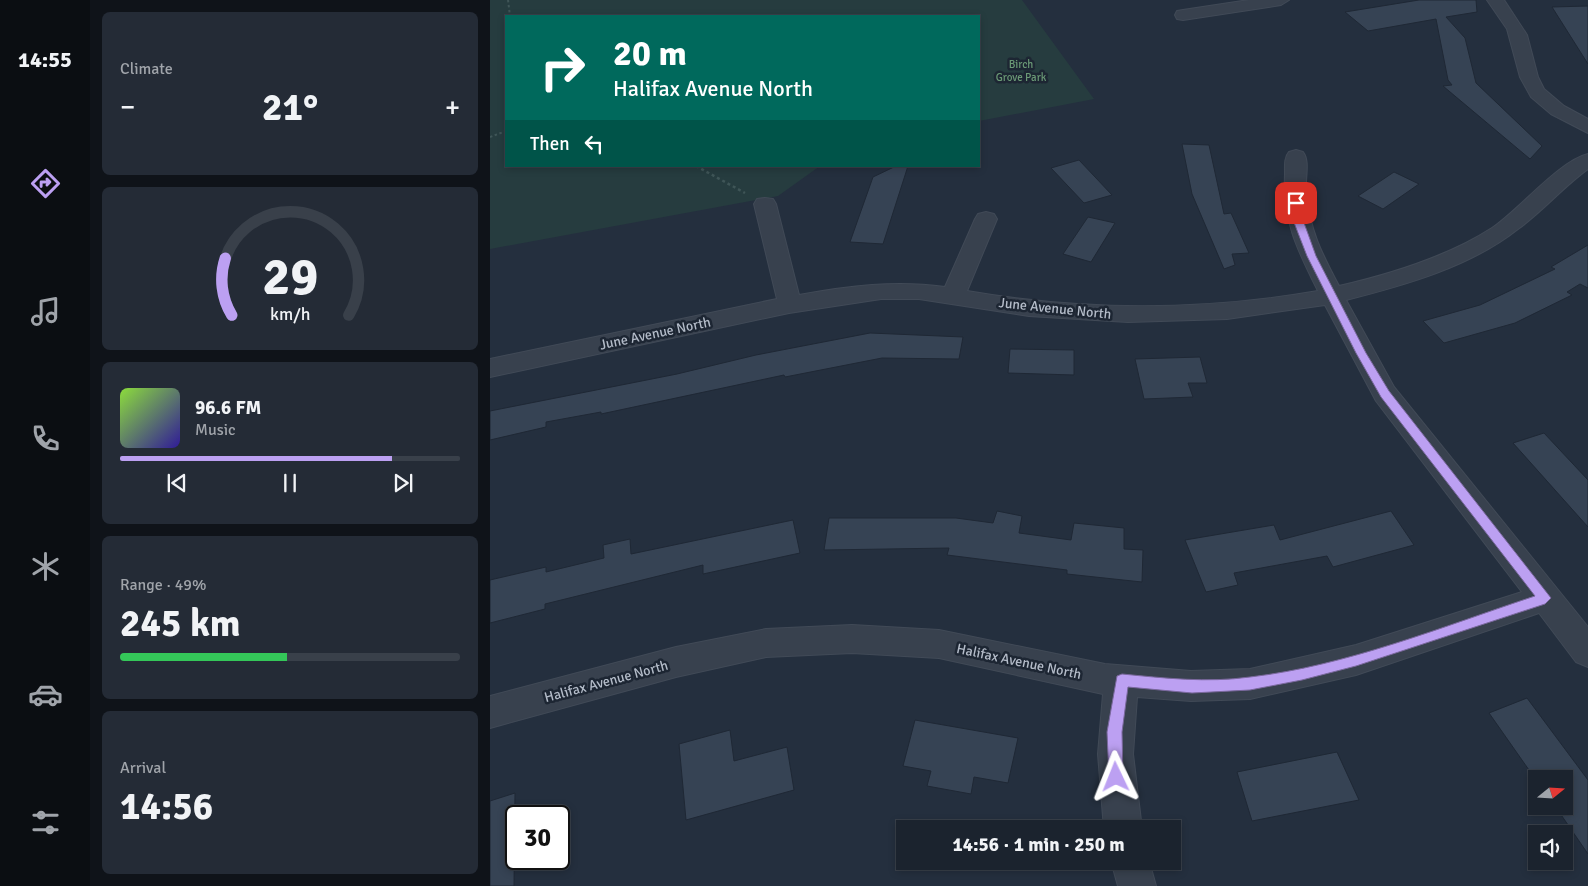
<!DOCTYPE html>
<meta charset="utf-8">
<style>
:root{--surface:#1b232e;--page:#242b36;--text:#f1f3f6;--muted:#a0a4aa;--line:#39404a;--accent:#bca0f2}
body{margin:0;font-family:Signika,sans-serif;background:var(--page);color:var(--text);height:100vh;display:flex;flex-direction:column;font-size:19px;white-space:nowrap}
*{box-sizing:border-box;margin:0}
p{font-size:16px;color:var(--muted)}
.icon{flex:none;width:28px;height:28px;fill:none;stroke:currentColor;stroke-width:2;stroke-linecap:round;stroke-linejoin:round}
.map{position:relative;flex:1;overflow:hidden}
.panel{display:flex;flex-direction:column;gap:12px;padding:12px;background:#0f1319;width:400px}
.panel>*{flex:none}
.hud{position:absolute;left:15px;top:15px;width:475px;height:152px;border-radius:0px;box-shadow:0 2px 8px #0003,0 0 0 1px var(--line);background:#00695c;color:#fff;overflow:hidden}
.needle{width:32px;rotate:72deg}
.tools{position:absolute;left:1038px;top:770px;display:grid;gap:10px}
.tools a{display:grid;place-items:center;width:45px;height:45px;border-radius:0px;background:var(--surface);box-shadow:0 2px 8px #0003,0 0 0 1px var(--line);font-size:25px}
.speed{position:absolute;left:15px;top:805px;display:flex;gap:10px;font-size:25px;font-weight:700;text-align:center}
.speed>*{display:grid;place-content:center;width:65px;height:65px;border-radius:50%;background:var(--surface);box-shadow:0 2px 8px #0003,0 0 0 1px var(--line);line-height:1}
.speed .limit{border:2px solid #111;border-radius:8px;background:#fff;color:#111}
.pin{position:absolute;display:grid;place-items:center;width:42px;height:42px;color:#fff;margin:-21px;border-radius:10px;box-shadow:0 2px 8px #0006}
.me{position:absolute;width:55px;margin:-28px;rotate:358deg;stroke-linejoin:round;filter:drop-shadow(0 0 4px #0008)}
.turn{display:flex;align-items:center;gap:18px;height:105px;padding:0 25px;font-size:22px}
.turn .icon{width:65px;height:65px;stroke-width:2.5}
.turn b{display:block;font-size:35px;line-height:42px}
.then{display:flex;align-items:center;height:48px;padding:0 25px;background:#0003;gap:10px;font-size:19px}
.big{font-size:38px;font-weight:800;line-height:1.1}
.panel .widget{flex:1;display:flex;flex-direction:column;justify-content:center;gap:8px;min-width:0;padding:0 18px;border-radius:8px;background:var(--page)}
.panel .dial{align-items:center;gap:0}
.dial svg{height:130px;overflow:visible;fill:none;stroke:var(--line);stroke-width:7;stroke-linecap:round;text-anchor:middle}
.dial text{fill:var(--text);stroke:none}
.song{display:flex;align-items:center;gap:15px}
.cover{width:60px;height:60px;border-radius:8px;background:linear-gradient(135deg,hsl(90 70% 55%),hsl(250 70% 35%))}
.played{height:5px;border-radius:2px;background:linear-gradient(90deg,var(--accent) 80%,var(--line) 80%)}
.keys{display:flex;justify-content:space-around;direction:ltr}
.heat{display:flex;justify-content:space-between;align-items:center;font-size:28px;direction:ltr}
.charge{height:8px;border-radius:4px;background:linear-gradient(90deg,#34c759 49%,var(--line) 0)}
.trip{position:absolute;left:406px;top:820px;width:285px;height:50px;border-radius:0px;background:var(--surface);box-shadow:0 2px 8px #0003,0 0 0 1px var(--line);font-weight:800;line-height:50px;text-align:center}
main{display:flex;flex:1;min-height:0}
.tab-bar{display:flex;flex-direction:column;width:90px;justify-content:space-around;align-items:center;background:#0b0e12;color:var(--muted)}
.tab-bar .icon{width:35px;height:35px}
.tab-bar .current{color:var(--accent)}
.tab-bar b{font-size:22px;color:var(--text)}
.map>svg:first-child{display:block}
.green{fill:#263c3f}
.building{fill:#364354;stroke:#1f2835}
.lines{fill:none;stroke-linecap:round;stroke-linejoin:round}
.minor-casing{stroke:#414a57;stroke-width:2}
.path-far1{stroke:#3f5557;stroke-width:2;stroke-dasharray:2.5 2.5;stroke-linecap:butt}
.path{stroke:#3f5557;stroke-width:2.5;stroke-dasharray:3 3;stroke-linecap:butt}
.minor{fill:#38414e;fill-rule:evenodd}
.route{fill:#bca0f2;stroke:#7a689d}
.labels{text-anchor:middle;stroke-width:5;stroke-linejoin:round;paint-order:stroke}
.far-park-label{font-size:11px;fill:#6b9a76;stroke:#1d2633}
.street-label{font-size:14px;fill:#b4bcc9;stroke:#1d2633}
</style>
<main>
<nav class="tab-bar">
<b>14:55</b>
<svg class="icon current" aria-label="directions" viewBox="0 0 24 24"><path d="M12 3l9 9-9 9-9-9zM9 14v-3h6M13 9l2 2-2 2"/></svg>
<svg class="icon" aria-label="music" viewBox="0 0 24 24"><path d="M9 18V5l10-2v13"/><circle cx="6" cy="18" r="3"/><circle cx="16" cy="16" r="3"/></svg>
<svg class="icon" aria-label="phone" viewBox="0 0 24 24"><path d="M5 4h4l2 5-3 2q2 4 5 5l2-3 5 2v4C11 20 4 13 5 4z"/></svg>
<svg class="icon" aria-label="climate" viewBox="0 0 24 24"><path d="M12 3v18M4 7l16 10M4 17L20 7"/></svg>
<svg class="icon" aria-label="car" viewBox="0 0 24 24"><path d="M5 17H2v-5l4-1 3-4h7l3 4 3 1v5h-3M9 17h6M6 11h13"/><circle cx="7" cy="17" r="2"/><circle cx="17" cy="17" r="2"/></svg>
<svg class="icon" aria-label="filters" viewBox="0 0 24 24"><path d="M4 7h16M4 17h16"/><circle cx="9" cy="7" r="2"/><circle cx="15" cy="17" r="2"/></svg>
</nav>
<section class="panel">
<div class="widget"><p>Climate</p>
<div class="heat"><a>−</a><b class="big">21°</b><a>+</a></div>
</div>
<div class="widget dial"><svg viewBox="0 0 100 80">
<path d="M14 69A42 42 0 1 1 86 69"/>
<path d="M14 69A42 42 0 0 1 10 34" stroke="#bca0f2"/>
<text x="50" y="56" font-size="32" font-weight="700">29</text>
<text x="50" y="72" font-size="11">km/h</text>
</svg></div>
<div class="widget">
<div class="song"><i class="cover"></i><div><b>96.6 FM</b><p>Music</p></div></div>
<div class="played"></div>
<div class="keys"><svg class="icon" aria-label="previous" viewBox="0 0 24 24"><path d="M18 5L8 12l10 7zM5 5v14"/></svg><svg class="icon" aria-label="pause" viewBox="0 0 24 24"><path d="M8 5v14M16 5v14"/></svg><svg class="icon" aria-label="next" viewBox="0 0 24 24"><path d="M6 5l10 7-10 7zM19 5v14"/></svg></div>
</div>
<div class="widget"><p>Range · 49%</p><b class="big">245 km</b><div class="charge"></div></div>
<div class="widget"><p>Arrival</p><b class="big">14:56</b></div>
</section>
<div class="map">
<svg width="1098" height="886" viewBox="0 0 1098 886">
<rect width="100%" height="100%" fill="#242f3e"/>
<polygon class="green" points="0,0 532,0 604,99 489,121 489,16 16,16 16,166 330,166 288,196 0,249"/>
<g class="building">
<polygon points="929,0 986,0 987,12 956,17 975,38 986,83 1052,146 1040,159 953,86 962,85 958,80 946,19 878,31 855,12"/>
<polygon points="1098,6 1098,64 1062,7"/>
<polygon points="692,144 719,145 734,214 741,213 759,253 742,254 745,265 734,269 702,194"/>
<polygon points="589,160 622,195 594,203 561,168"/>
<polygon points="406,166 418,166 393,244 360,242 383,177"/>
<polygon points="904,172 929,184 893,209 868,196"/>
<polygon points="598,217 625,223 601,262 573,254"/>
<polygon points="1098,245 1098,288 1090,284 1077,292 1082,295 1025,323 954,343 933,321 990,305 1065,269 1061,267"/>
<polygon points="380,333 473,337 469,359 392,358 295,377 294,375 111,414 111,412 56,422 56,427 0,440 0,411 187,374 266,355"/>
<polygon points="520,349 584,350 584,375 518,373"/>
<polygon points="710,357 717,383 698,383 703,397 654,399 645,359"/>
<polygon points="1054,433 1098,480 1098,527 1023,443"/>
<polygon points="507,511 532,516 529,533 581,540 584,523 634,528 634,549 653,550 652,582 577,574 577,570 457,555 459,548 334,550 339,518 466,518 503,523"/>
<polygon points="901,511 924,545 843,567 837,556 744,573 748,585 716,592 695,540 784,525 790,540"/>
<polygon points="303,520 310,553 213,574 213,565 55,604 55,609 0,623 0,580 56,567 56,572 114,558 113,545 140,539 141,554"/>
<polygon points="1037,698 1098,780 1098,854 1065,806 1074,806 1074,779 1046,780 999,713"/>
<polygon points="425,720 528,738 518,783 484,777 481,794 437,786 441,771 413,766"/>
<polygon points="240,730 244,761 297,747 304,790 196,820 189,744"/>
<polygon points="847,752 869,800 762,821 747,772"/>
<polygon points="25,793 24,886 0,886 0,801"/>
</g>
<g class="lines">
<g class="minor-casing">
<g id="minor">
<polygon points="759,0 799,0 791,5 693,20 687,19 685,15 687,11 693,10"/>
<polygon points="997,0 1014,0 1037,35 1048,77 1054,89 1074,106 1098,119 1098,133 1061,114 1041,97 1030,77 1017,29"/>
<path d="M806,150L813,152C820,161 815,178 816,189C819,229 831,252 849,286C901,274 957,257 1002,228C1029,210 1069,161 1098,154V169C1073,187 1053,211 1028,229C980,267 915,285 856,300L904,387L1098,627V667L1086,662L1049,613L866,675L760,699L701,701L647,697L643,754L652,829H614L608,754L613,694L449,658L362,653L276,657L186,677L0,728V696L186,647L276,629L362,625L449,630L615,664L701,671L760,669L866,645L1032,592L886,401L835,305L737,319L638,322L539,316L429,299H391L299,313L0,377V359L287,299L264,204L267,199L275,198L283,199L286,204L309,295C358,286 406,280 455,287L485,219L488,214L496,212L504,214L507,219L477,291C593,311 712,311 828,291C807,249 793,222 795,174C795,166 794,158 799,152Z"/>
<polygon points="621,861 659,861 666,886 628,886"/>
</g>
</g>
<g class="path-far1">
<polyline points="18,0 20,16"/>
<polyline points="0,137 16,131"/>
</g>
<polyline class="path" points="206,166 255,193"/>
<use href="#minor" class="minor"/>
</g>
<path class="route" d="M803,201L811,203L813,220L826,256L876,353L899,391L1061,598L1055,604L866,666L812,680L760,690L702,693L638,687L632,732L633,777L631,782L626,784L621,782L619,777L617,732L627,676L632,674C674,678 717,683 760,677C856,666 954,626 1045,596L891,397L866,353L817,256L803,220Z"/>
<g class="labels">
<g class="far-park-label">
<text x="531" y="68">Birch<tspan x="531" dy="13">Grove Park</tspan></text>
</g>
<g class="street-label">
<text transform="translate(565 308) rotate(6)" y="5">June Avenue North</text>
<text transform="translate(165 333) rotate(-12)" y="5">June Avenue North</text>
<text transform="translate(529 661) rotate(12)" y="5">Halifax Avenue North</text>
<text transform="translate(116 681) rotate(-15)" y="5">Halifax Avenue North</text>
</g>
</g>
</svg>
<div class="tools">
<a><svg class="needle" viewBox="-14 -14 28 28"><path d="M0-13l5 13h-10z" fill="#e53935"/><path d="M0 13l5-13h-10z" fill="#a0a4aa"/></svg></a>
<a><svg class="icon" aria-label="sound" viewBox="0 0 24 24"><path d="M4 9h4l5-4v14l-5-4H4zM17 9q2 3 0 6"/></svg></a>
</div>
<div class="speed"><div class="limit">30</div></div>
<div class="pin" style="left:806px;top:203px;background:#d93025"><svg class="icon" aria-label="arrive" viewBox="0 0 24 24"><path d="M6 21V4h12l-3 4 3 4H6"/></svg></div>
<svg class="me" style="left:626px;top:777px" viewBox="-20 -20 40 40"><path d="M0-17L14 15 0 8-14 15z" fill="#bca0f2" stroke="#fff" stroke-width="4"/></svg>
<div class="trip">14:56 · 1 min · 250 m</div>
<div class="hud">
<div class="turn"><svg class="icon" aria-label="right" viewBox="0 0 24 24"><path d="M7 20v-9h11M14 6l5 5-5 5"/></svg><div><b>20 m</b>Halifax Avenue North</div></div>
<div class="then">Then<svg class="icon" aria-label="left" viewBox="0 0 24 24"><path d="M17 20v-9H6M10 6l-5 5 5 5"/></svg></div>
</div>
</div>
</main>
